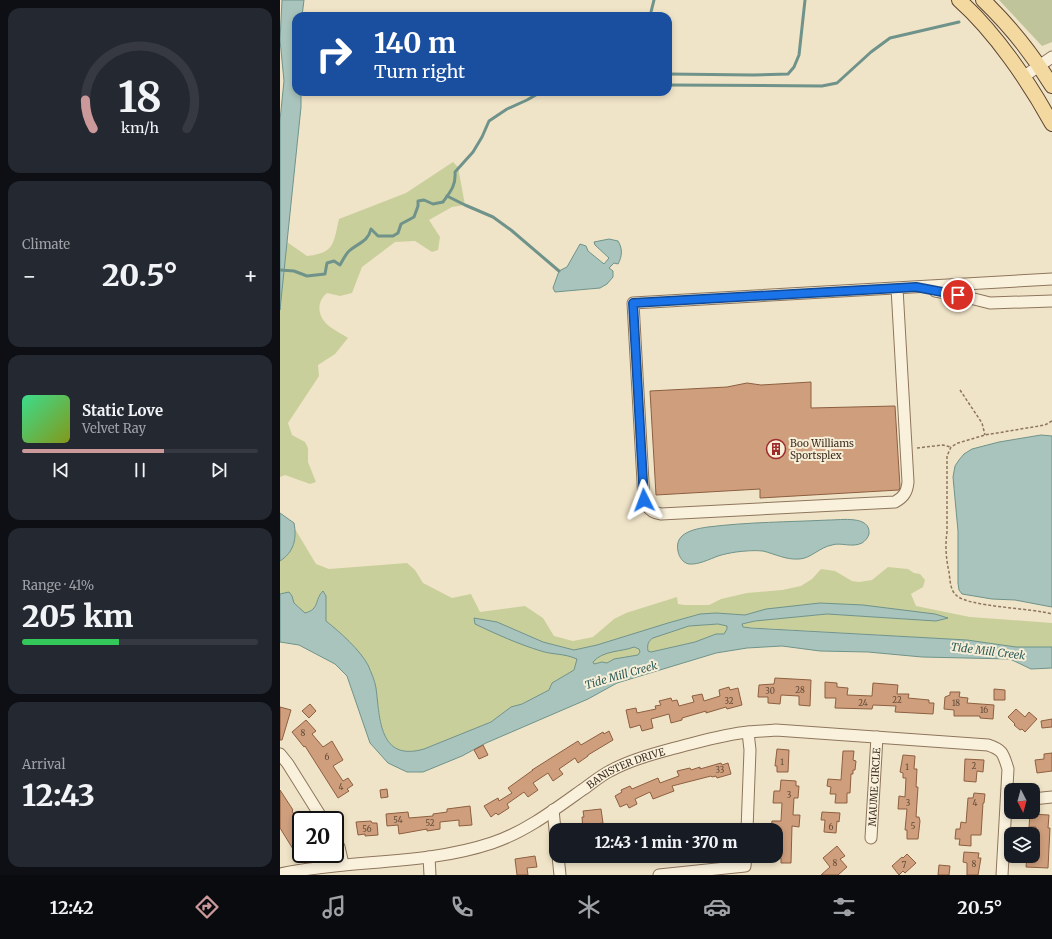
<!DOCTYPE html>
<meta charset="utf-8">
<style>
:root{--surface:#171b24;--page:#242831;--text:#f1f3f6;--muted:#9ea1a6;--line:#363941;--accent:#cc999b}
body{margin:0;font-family:Merriweather,serif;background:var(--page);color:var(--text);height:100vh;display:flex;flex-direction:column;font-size:15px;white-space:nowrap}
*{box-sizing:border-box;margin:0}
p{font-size:13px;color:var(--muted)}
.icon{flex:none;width:22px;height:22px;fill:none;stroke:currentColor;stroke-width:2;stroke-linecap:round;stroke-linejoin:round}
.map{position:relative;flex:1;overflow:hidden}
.side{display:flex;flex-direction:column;gap:8px;padding:8px;background:#0d0f14;width:280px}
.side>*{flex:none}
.banner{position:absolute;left:12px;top:12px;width:380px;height:84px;border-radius:12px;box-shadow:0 2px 6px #0003;background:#1a4fa0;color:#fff;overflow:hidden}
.needle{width:26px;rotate:174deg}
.buttons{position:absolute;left:724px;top:783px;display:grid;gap:8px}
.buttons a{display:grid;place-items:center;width:36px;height:36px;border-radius:8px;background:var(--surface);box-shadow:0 2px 6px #0003;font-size:20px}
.speed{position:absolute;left:12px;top:811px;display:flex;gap:8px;font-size:20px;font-weight:700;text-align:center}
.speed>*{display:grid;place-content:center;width:52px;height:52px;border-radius:50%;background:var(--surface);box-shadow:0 2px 6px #0003;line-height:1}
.speed .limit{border:2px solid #111;border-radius:6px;background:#fff;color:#111}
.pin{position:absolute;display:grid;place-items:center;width:34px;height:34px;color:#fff;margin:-17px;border:2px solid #fff;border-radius:50%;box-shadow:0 1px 4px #0007}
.me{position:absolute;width:44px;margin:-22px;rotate:357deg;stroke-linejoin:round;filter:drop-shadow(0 0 3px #0008)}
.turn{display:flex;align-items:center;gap:14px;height:84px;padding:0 16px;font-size:18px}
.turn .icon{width:52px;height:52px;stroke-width:2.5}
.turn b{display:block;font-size:28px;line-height:34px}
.big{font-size:30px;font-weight:800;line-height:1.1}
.side .card{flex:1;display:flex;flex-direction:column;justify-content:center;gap:6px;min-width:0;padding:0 14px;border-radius:12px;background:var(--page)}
.side .dial{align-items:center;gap:0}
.dial svg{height:104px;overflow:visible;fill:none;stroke:var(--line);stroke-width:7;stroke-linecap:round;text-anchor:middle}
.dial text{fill:var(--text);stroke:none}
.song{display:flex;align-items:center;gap:12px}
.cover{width:48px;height:48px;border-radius:6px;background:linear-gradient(135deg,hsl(150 70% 55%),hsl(70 70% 35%))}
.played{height:4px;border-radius:2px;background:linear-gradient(90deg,var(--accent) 60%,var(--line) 60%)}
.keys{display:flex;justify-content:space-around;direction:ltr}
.heat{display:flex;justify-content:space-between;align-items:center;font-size:22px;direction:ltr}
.charge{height:6px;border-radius:3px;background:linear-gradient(90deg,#34c759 41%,var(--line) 0)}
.trip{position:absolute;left:269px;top:823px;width:234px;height:40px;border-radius:12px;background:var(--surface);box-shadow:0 2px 6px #0003;font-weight:800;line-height:40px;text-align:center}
.dock{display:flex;height:64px;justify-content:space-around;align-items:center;background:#090b0e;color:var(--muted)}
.dock .icon{width:28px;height:28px}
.dock .current{color:var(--accent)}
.dock b{font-size:18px;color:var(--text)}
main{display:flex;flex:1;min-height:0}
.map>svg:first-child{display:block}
.green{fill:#c9cf9b}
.cemetery{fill:#bfc49a}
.water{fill:#a9c4bc;stroke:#6f938a;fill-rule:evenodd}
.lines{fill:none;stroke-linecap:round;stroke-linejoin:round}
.stream{stroke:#6f938a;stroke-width:3}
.building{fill:#cf9f7d;stroke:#8d5f41}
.minor-casing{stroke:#8d765c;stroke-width:13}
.major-casing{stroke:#5b4430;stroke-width:16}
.path{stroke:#8d765c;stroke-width:1.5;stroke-dasharray:3 2;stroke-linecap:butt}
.minor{stroke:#faf1dc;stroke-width:11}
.major{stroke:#f3d9a0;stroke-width:14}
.route-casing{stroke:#114b97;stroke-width:10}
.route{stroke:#1a73e8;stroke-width:7}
.labels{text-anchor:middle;stroke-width:4;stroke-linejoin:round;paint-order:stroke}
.number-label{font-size:8px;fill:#624a37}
.poi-label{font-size:10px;fill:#3d2e20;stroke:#f7eed8;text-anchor:start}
.street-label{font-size:10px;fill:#3d2e20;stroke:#f7eed8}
.water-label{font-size:11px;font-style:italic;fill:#2f5d5a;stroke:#f7eed8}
</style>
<main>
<section class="side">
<div class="card dial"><svg viewBox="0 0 100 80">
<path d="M14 69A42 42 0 1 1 86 69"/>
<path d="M14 69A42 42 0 0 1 8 47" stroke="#cc999b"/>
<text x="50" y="56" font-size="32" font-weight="700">18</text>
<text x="50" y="72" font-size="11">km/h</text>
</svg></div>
<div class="card"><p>Climate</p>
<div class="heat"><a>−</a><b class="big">20.5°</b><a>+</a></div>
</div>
<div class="card">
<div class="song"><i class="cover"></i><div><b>Static Love</b><p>Velvet Ray</p></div></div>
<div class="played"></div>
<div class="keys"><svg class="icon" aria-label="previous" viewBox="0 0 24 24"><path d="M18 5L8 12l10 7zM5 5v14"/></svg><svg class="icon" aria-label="pause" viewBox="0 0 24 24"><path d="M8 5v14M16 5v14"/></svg><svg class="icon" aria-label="next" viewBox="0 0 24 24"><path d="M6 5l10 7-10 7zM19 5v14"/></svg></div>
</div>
<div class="card"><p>Range · 41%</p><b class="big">205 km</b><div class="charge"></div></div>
<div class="card"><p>Arrival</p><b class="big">12:43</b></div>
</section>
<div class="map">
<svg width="772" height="875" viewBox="0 0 772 875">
<rect width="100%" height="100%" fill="#f0e4c8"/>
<g class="green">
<path d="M173,162L178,167L185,205L172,207L149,220L160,237L158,250L152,252L135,241L115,242L82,267L72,293L60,296L47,293C38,300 37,312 44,321C48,327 62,334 68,338L55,354L38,365L39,376L8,423L12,435L25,442L28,448V462L36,482L30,484L5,475L0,477V310L7,242L27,256C55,253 53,244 59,219L126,193Z"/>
<path d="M15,529L36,564L49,569L127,563L135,570L143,583L172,598L191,594L200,612L245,606L263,618L274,636L293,641L313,637L334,619L346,613L397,597L398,604L405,605H429L441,599L467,593L502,590L521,586L532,579L541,569L555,571L572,581L579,582L592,580L608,567L628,569L634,573L640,574L645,580L643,587L631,594L636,606L690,617L772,623V647H736L687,640L463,627L462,624L475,621L547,614L655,621L486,609L465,615L436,613L420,614L388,623L317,645L294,650L263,642L217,622L210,631L263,652L287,654L297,659L294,670L272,683L269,690L242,704L231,707L211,722L144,749C98,762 101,719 96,688C95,681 91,672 88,665C81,652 58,630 46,621V596L43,592C33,600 41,609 25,613L14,603L12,596L0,594V561C11,554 15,542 15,529Z"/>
<path d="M439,624L447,626L448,629L444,634H436L415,642L371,652L368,651C367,645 368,641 373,638L409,626Z"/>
<path d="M354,647L359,649L360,652L359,655C348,658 335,656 327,663L322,662L314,664L313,662C323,650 341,651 354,647Z"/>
</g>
<polygon class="cemetery" points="719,0 772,0 772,42 762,46"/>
<g class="water">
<polygon points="2,0 24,0 22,16 16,16 16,92 21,92 21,107 0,310 0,120 4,81 0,40"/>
<path d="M329,239L338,241C343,249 342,257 338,264L334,263L329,268L333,271V277L327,284L320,288L275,292L273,288L279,271L287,267L300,244L306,246L308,251L324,264L329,258L315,245L314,242Z"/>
<polygon points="761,435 772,436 772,607 735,600 712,599 682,594 679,590 678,583 678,531 673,477 675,466 679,460 684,454 692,449 719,442"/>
<path d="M0,513L14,523C17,539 14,552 0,561Z"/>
<path d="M549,520C561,520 591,515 589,534C588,538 585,541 582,543C572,548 561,542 552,545C540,547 530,559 519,559C506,560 495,554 483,551C474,550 465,551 456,552C450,553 444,554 438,556C430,559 418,565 409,564C403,563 399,557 398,551C394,533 414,529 428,527C468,522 509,522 549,520Z"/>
<path d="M43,591L46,596V621C60,632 80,650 88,665C91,672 95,681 96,688C100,719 99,762 144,749L211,722L231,707L242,704L269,690L272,683L294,670L297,659C283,653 273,655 261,651C238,644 216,634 195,624L194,618L217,622L263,642L294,650L317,645L388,623L420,614L436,613L465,615L486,609L540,603L583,605L655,614L668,618L656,621L547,614L475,621L462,624L463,627L471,628L687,640L736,647H772V668L751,669L730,659L642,657L588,652L540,651L502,646L467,648L436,653L337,683L308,699L206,743L182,756L143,772H127L108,763L90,743L67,676L55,664L19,645L0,642V594L9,592L12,596L14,603L25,613C40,609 34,600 43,591ZM438,624L447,626V629L444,634H436L415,642L371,652L368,651C367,645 368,641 373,638L409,626ZM354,647L359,649L360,652L358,655L334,659L327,663L322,662L314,664L313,662C323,650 342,652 354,647Z"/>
</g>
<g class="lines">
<g class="stream">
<polyline points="370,16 374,0"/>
<polyline points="388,74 473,75 508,74 514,67 519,55 525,0"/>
<polyline points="388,85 542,86 557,83 591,52 610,38 679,22"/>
<polyline points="167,196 185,205 213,217 231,230 279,271"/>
<path d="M0,270L14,271L27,276L45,274L47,263L54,261L60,265C63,260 65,255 69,251C78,243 88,242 91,229L98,236H113L118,233L121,224L134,217L138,206V201L144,200L153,204L163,202C171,191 176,185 175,172L193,152L202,137L209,121L227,109L247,100L261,92"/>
</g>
</g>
<g class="building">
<polygon points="531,382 531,408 615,406 620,487 619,490 480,498 480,489 376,495 370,391 447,387 467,383 481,385"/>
<polygon points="495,678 531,680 530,706 519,705 519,696 501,695 500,704 488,703 488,697 478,697 479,685 494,684"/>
<polygon points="545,682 557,683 557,687 568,688 567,695 592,696 593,683 618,685 617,694 629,694 628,698 649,700 649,703 654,703 653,714 615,712 616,706 593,705 592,709 555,708 556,698 545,698"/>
<polygon points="449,687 450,690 458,688 462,705 447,709 446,707 426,713 426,711 402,718 402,720 391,723 389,714 371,719 373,728 362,731 360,725 350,728 346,710 356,708 357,713 376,709 375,706 381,705 379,701 391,698 392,701 397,700 399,706 414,702 412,696 422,694 424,701 440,696 439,690"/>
<polygon points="714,689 725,690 725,700 714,700"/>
<polygon points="670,692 680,692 679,697 688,698 687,703 714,705 713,719 700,718 700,716 674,716 674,710 664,709 665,697 670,695"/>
<polygon points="30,704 36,711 29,718 22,711"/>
<polygon points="0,707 11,710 2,740 0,740"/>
<polygon points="736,709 745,717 749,712 757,719 745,732 742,729 740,730 734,725 735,724 728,717"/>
<polygon points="772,719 772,727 762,728 761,721"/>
<polygon points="26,720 36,731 32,734 43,747 52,741 63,760 53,766 63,781 68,778 73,785 67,789 69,791 58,798 25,746 24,747 12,732"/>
<polygon points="329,731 333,740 308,755 308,756 298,763 295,758 279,769 283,774 273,781 268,773 253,783 258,790 248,797 244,792 227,804 229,808 218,815 216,813 211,817 204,806 218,798 219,801 232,793 228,788 253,770 252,770 298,741 301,745 323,732 324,734"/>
<polygon points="203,745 208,755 199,759 194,750"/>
<polygon points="497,749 509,750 508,772 497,772 497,766 495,766"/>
<polygon points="563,751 574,751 573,760 576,761 575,770 573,770 573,774 571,774 570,793 567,793 567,803 555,803 556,794 550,794 551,787 547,786 548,779 561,780"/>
<polygon points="772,753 772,771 757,773 755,760 764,759 764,754"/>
<polygon points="623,755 635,756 634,769 637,769 636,787 638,787 636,817 639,817 640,821 638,839 627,839 627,830 625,830 627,809 618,809 619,796 625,797 626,778 623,778 623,773 620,772"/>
<polygon points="685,759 704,760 703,772 697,771 696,782 684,781"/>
<polygon points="441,763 442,765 448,763 451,774 437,778 436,776 432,777 431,776 392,786 394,791 373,799 370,792 355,799 357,804 349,808 347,804 340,807 335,796 342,792 341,790 350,786 352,789 378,778 380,783 399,776 397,771 410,768 411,770 420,767 420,769"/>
<polygon points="501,780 516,781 516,786 519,786 518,798 514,798 513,815 520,815 519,827 512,826 511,863 501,863 501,858 499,857 499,850 501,850 502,833 496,832 496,830 491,830 492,821 501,821 502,803 493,803 494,791 500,791"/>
<polygon points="107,789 108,797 101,798 100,790"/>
<polygon points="0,790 13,810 12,811 21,826 21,831 18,833 21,838 21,843 13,849 0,828"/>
<polygon points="694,793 705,794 704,803 703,803 701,835 691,835 691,846 679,845 680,839 675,839 676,829 680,829 681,822 686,823 688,798 693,798"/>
<polygon points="190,806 192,825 179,826 179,820 160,822 160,829 147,831 147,829 119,834 118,825 107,826 106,814 128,812 129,818 153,816 153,814 167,812 167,809"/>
<polygon points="321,809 323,823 316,824 317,829 303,830 302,817 304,817 303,811"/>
<polygon points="542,812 560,813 559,822 557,821 556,833 544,832 545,820 541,820"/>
<polygon points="750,814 769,815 768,828 770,828 768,868 746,867 747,856 756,854 757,837 755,837 756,827 749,827"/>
<polygon points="91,821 92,823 97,823 98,835 85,836 85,834 78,835 76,822"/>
<polygon points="557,846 565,856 560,859 567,867 558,875 541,875 550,867 543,858"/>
<polygon points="684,852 699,853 698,858 701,858 698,875 687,875 687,863 683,862"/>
<polygon points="627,854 636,863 625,873 623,871 619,875 612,866 622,857 623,858"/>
<polygon points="255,856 257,867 247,868 248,875 237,875 235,859"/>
<polygon points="659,865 670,866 669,875 658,875"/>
</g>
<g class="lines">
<g class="minor-casing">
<g id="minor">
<polyline points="743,77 772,57"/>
<path d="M617,288L628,482C627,492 624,497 615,502L381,514C372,513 367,508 364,500L353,303L772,279"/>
<polyline points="655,291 678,295 710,303 772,301"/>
<polyline points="0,754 8,764 43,820"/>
<polyline points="753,799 772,797"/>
<polyline points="273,810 276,839"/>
<polyline points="467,830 470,750 468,732"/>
<path id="s1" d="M591,838L597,737"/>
<polyline points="55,840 59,847 63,864"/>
<polyline points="278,856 280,875"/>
<polyline points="149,857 150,875"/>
<path id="s2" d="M0,874C70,859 143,866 212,843C245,832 274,810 302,790C311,784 320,776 330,771C350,760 373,754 395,748C419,742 444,734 469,732C478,731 487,731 496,730L708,745C723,750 723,753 728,769L722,875"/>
<polyline points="379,875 465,866 466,856"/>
</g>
</g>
<g class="major-casing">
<g id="major">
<path d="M679,0C715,32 749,82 772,124"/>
<path d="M703,0C729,25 753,55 772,86"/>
</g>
</g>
<g class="path">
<polyline points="680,390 702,423 705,435"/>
<path d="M772,421L765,425L705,435L678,443L671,447L667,456V532C665,546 666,558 669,572C670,579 670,590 676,595C687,607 752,608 772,614"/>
<polyline points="637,448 663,445 671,447"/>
</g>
<use href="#minor" class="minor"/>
<use href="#major" class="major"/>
</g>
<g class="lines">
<g class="route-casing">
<polyline id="route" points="364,500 353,303 636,287 678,295"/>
</g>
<use href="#route" class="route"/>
</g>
<defs>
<g id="building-ring" transform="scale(1)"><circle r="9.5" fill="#f7eed8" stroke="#9e2a2b" stroke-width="1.5"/><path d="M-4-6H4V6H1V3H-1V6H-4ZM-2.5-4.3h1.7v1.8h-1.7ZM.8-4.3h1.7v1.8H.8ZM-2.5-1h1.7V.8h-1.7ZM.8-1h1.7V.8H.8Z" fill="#9e2a2b"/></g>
</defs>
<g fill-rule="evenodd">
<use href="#building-ring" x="496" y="449"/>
</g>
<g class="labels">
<g class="number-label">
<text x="520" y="693">28</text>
<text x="490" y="694">30</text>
<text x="617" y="703">22</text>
<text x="449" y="704">32</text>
<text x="583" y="706">24</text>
<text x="676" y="706">18</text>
<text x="704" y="713">16</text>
<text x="23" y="736">8</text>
<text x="47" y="760">6</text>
<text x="502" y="765">1</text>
<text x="694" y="769">2</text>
<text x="627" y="770">1</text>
<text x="440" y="773">33</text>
<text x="61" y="790">4</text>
<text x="509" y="798">3</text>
<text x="628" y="806">3</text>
<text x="695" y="806">4</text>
<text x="118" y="823">54</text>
<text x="150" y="826">52</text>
<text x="633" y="829">5</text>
<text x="551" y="830">6</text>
<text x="87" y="832">56</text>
<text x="555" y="866">8</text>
<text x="694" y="867">8</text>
<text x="624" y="868">7</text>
</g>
<g class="poi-label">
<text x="510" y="447">Boo Williams<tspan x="510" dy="12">Sportsplex</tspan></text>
</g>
<g class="street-label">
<text dy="4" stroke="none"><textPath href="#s2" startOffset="369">BANISTER DRIVE</textPath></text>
<text dy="4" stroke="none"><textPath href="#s1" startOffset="51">MAUME CIRCLE</textPath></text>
</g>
<g class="water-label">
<text transform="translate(708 651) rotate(7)" y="4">Tide Mill Creek</text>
<text transform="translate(341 675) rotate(-16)" y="4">Tide Mill Creek</text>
</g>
</g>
</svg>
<div class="buttons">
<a><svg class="needle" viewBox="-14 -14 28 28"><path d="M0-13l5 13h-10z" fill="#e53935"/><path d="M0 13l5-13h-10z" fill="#9ea1a6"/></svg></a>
<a><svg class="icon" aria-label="layers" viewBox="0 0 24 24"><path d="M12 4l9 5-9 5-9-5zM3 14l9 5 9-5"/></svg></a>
</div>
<div class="speed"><div class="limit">20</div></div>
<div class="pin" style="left:678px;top:295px;background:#d93025"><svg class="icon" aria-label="arrive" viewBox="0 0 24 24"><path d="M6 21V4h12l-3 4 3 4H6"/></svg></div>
<svg class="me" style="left:364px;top:500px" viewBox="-20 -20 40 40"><path d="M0-17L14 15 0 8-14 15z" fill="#1a73e8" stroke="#fff" stroke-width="4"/></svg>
<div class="trip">12:43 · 1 min · 370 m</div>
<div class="banner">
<div class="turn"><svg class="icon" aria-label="right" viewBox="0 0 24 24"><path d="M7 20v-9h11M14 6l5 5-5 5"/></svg><div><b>140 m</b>Turn right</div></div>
</div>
</div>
</main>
<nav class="dock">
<b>12:42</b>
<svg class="icon current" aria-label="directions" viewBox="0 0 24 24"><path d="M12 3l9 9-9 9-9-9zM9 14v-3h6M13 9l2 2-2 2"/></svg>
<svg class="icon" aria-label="music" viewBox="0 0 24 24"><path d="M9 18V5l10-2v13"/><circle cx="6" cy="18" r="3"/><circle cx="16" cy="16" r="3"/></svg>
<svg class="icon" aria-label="phone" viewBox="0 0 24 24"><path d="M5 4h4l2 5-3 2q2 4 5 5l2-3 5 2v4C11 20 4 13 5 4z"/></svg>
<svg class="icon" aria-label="climate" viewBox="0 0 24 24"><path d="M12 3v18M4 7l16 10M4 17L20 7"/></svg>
<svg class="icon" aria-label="car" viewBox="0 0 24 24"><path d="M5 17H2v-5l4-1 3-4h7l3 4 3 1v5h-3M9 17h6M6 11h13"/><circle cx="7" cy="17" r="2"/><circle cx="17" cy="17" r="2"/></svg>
<svg class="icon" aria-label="filters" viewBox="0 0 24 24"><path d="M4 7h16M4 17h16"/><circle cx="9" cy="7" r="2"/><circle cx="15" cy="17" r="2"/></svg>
<b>20.5°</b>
</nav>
